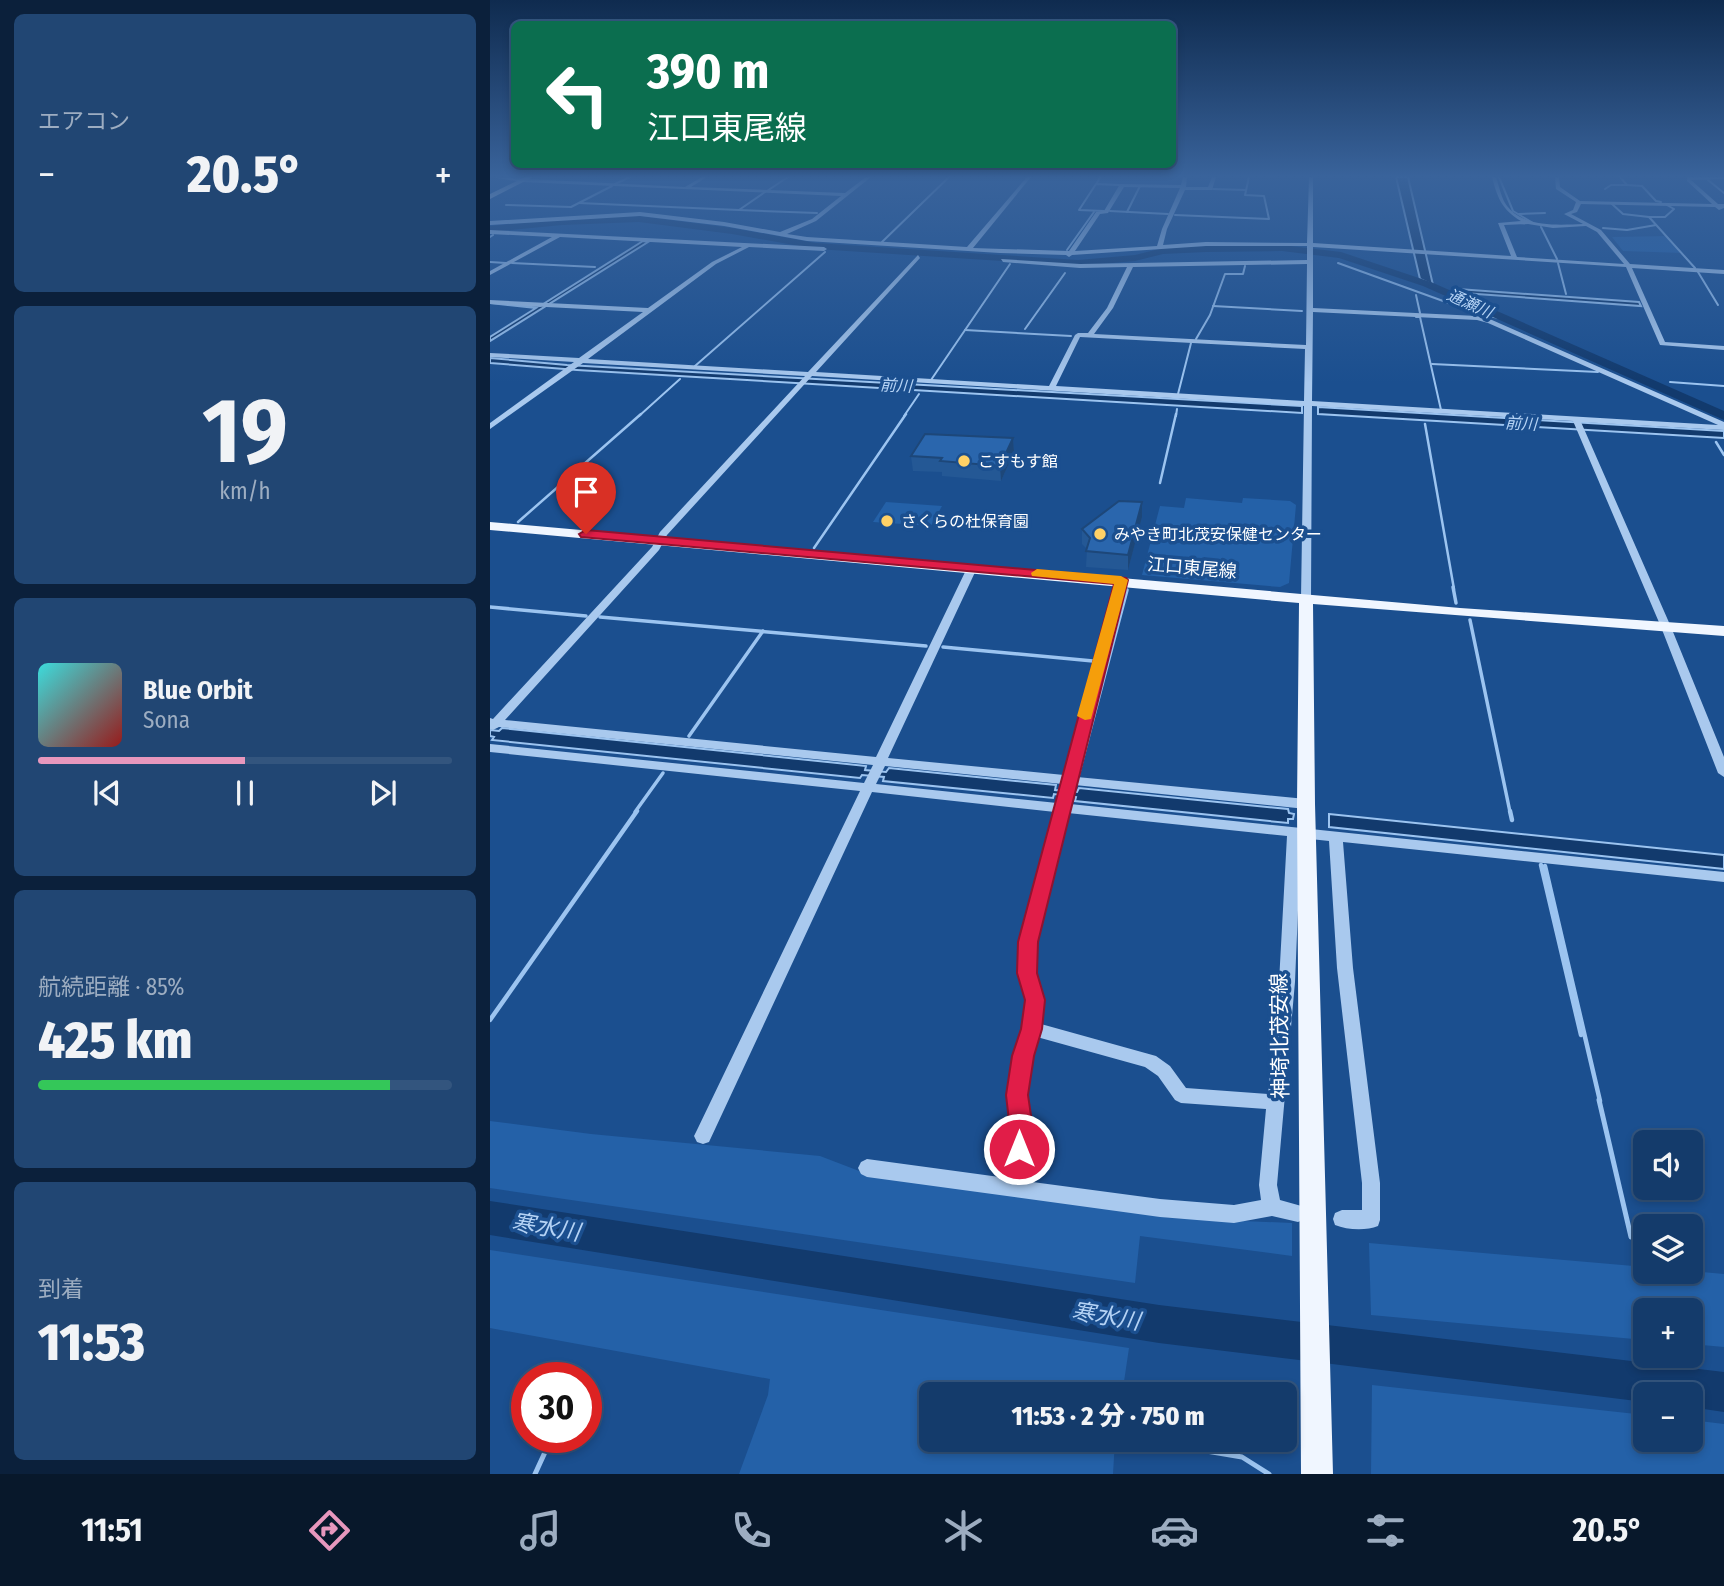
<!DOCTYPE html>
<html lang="ja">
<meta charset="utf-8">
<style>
:root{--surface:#143b6b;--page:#214673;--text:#f1f3f6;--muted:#9dadc1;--line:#33557e;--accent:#e797bd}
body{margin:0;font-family:"Fira Sans Condensed","Noto Sans JP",sans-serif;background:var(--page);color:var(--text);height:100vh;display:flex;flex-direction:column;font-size:26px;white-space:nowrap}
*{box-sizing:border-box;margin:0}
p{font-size:23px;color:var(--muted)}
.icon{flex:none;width:38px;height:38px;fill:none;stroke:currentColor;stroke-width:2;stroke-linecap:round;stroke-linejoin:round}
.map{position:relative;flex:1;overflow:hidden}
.details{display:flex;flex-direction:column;gap:14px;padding:14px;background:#0b203b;width:490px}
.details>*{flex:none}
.hud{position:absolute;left:21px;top:21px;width:665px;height:147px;border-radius:10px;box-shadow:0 4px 10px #0003,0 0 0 2px var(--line);background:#0b6e4f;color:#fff;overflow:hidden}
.fabs{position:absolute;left:1143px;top:1130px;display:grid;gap:14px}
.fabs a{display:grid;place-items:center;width:70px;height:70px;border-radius:10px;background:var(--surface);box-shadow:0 4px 10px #0003,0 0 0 2px var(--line);font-size:35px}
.speed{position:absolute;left:21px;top:1362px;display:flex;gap:14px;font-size:35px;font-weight:700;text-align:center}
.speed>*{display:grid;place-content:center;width:91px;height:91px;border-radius:50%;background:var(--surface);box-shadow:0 4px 10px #0003,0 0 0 2px var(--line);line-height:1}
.speed .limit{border:10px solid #d22;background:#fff;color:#111}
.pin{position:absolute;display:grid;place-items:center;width:60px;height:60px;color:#fff;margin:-72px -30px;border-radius:50% 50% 50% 0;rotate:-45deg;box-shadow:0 0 7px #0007}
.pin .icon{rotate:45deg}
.me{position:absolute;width:77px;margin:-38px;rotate:0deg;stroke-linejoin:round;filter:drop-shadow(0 0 5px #0008)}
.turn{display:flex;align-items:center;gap:24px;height:147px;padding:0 21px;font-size:32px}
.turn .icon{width:91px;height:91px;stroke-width:2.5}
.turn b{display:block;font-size:49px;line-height:60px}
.big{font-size:52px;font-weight:800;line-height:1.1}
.details .widget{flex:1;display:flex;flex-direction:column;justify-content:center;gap:10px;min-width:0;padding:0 24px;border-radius:10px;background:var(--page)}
.details .dial{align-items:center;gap:0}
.dial b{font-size:91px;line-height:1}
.song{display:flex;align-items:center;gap:21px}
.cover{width:84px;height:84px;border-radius:10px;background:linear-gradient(135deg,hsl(180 70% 55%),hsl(0 70% 35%))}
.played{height:7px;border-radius:4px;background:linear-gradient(90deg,var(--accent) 50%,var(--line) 50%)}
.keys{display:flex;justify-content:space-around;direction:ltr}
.heat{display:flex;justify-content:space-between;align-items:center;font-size:38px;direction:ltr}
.charge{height:10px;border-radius:5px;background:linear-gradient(90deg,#34c759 85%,var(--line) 0)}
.trip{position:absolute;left:429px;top:1382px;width:378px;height:70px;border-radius:10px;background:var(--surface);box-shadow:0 4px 10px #0003,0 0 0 2px var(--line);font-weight:800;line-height:70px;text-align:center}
.tab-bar{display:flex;height:112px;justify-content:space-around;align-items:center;background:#08182b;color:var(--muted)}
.tab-bar .icon{width:49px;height:49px}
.tab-bar .on{color:var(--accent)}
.tab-bar b{font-size:32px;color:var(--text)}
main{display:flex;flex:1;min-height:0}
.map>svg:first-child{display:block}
.green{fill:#2461a8}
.water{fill:#123a6d;stroke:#9cc4f0;stroke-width:2}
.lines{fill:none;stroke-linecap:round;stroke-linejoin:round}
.stream-far4{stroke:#9cc4f0;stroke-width:2}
.stream-far3{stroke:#9cc4f0;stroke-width:2.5}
.stream-far2{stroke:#9cc4f0;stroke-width:3.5}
.stream-far1{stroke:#9cc4f0;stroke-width:4.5}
.stream{stroke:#9cc4f0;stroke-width:5}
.river{fill:#123a6d;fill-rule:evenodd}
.minor{fill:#a9c9ee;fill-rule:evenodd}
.major{fill:#f0f6ff;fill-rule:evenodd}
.wall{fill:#245895}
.shaded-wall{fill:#1d4779}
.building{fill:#2a66ad;stroke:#1d4779;stroke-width:2}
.route{fill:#e11d48;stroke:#92132f;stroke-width:2}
.slow{fill:#f59e0b}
.poi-dot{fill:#ffd166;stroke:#1b4f8f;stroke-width:2.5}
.labels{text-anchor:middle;stroke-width:7;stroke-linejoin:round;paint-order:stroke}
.far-water-label{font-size:16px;font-style:italic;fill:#b5d3f5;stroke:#1b4f8f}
.far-poi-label{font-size:16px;fill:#fff;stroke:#1b4f8f;text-anchor:start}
.street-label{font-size:18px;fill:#fff;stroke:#1b4f8f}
.near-street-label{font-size:21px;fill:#fff;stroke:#1b4f8f}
.near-water-label{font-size:23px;font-style:italic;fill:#b5d3f5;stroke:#1b4f8f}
</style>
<main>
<section class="details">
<div class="widget"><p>エアコン</p>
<div class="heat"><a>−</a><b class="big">20.5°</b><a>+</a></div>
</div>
<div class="widget dial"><b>19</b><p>km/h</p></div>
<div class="widget">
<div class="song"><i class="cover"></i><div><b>Blue Orbit</b><p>Sona</p></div></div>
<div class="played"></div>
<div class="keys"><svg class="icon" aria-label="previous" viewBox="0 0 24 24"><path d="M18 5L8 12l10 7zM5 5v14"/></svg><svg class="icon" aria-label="pause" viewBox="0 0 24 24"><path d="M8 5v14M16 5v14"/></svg><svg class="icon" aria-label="next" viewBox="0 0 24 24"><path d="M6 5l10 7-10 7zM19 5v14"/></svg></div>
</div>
<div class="widget"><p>航続距離 · 85%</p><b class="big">425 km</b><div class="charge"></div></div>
<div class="widget"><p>到着</p><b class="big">11:53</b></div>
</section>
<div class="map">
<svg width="1234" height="1474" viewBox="0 0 1234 1474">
<rect width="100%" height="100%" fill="#1b4f8f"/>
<g class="green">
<polygon points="1177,236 1193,253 1133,251 1122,237"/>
<polygon points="696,498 752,503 753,498 800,501 806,505 799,583 790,587 652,575 670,506 694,508"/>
<polygon points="396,502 452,506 441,526 383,522"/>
<polygon points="0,1121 101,1134 330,1156 377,1174 681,1218 802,1223 802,1256 650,1236 645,1283 0,1188"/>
<polygon points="879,1243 1155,1267 1155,1272 1201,1271 1234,1274 1234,1347 1201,1344 1200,1311 1155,1311 1155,1340 881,1315"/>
<polygon points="0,1250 639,1348 632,1395 441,1395 441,1440 625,1440 623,1474 249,1474 278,1395 280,1379 0,1328"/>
<polygon points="882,1385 1155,1415 1155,1440 1200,1440 1201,1420 1234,1424 1234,1474 881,1474"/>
</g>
<g class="water">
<polygon points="906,177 918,177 943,285 930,279"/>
<polygon points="153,241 158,242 0,341 0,337 46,308 0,303 50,306"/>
<polygon points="968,289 1149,302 1151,306 973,293"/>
<polygon points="0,358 77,365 812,406 812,413 87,370 0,363"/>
<polygon points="828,407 1234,431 1234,438 828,414"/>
<polygon points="12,728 376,766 375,770 396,772 399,768 566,785 565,790 587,792 589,788 798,809 799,813 804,814 803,819 798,819 798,823 585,801 586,797 564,794 563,798 393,781 394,777 372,775 370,778 2,740 4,737 0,736 0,730 9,731"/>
<polygon points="839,814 1234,855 1234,869 839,827"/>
</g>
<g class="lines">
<g class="stream-far4">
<polyline points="1009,177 1023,211 1043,223"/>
<polyline points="1218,180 1234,193"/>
<polyline points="607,183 610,177"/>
<polyline points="125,184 140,177"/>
<polyline points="1137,185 1152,186 1166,201 1171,202"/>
<polyline points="723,189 756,190"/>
<polyline points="1115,189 1121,185 1137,185 1130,177"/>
<polyline points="277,191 298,177"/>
<polyline points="89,203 249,210 275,192"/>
<polyline points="1122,204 1133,214 1159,217"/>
<polyline points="16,205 81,207 122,186"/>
<polyline points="1177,205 1184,209 1175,217 1159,217 1205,268"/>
<polyline points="249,210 327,213"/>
<polyline points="614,211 589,210 606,184 629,185"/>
<polyline points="620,211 678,214"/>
<polyline points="637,212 650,186"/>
<polyline points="1029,214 1055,213"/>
<polyline points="685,215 779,219 774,196 755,195 759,177"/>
<polyline points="1051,227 1067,259"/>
<polyline points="1113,228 1137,230 1166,225"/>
<polyline points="0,237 3,235"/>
<polyline points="392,242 459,177"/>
<polyline points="577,250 604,212"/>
<polyline points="0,262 16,263"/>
<polyline points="22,263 105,267"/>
<polyline points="848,263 989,314 1009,318"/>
<polyline points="1068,263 1076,294"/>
<polyline points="1208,272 1228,305"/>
<polyline points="926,295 930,313"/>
<polyline points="723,306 812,311"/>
<polyline points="926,317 930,317 951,410"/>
<polyline points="535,329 575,273"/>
<polyline points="475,330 581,336"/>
<polyline points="706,339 720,315 735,274 753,274 755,266"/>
<polyline points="942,364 1108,372"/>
<polyline points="205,366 335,252"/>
<polyline points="441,380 520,264"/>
<polyline points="1180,382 1234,386"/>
<polyline points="688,394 701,343"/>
<polyline points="149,416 190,379"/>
<polyline points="414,416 429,394"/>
<polyline points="686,416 687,409"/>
</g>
<g class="stream-far3">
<polyline points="935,424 964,589"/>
<polyline points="1226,442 1234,455"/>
<polyline points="670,483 686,414"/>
<polyline points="28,522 151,414"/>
<polyline points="324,548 416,414"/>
</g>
<g class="stream-far2">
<polyline points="963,587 966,603"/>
<polyline points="0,607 96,616"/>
<polyline points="110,617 436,646"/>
<polyline points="980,620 1020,812"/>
<polyline points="453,647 603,661"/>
<polyline points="199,736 273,631"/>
<polyline points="588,776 637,590"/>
<polyline points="145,812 173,773"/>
</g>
<g class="stream-far1">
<polyline points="1020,811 1022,820"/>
<polyline points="1051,865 1091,1035"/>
<polyline points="1055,866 1110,1101"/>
<polyline points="0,1020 147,811"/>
</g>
<g class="stream">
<polyline points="1109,1100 1141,1237"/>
<polyline points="669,1443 752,1457 779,1474"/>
<polyline points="45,1474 62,1437"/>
</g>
<g class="river">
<polygon points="149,216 242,228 326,243 588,260 645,255 673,248 716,246 792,245 851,252 941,282 1234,411 1234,420 933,286 849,258 792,251 716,252 673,254 645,261 588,266 326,249 242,234 149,222 72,225 0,232 0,226 72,219"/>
<polygon points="0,1201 669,1305 1234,1372 1234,1412 1200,1407 1200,1395 1155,1395 1155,1402 669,1343 0,1235"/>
</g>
<path class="minor" d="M0,177L195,187L212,177H217L201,187L355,193L376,177H381L326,221L297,234L317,237L477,247L537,177H541L483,248L579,251L606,212L614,211L630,184L691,185L693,177H697L696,187H718L722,177H726L722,190H695L677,229L673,245L716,242L817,243L819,177H823V243L1021,256L1008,223L1031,221C1012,210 1007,197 1002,177H1006C1009,186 1011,196 1015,203C1031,228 1067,225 1093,224L1074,214L1083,210L1086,202L1066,189L1065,177H1069L1070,187L1090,201L1222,204L1197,181V177H1234V179L1201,180L1228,204H1234V208L1229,210L1225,207L1091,204L1087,212L1081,214L1111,230L1140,264L1234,270V274L1142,268L1175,342L1234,346V350L1170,345L1136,267L823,247V308L987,316L1002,320L1234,422V430L1091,422L1181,627L1234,757V777L1228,773L1171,627L1083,421L822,406L821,598L816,601L811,598L814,406L322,376L177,535L169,550L15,720L386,757L477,568L482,565L487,568L398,758L574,775L626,580L631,577L636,580L587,777L816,799L821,801L823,804L821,807L816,809L585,785L580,804L1234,872V882L853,842L863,968L890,1183V1220L888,1226C876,1231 857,1230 845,1225L843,1219L845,1213L852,1210H872V1183L847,968L839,841L811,838L805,982L787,1185L790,1200L815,1207L817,1213L815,1219L808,1222L782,1216L744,1223L670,1217L377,1177L371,1174L368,1168L371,1162L377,1159L517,1178L523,1129L518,1095L525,1056L534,1029L537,1000L529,973L531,942L565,812L382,792L219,1142L213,1144L207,1142L204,1136L207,1130L370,791L0,752V744L374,783L383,765L9,727L3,730L0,729V718L3,719L162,547L170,532L315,376L93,363L0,429V423L84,362L0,357V353L89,358L153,312L0,304V300L158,308L222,262L252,247L70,237L0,275V271L62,237L0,234V230L334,247L337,249L334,251L259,247L226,264L98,359L318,372L428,255L430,258L326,372L559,386L585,335L588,333H598L617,308L637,267L590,268L513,262L511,259L590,264L817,260V246H716L582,255L579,257L576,255L510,253L317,241L234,226L150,216L0,225V221L150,212L234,222L290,232L322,219L351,196L32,182ZM634,187L690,188L672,229L667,246L585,251L610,214L618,213ZM1038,224L1063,228L1096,226L1107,232L1134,264L1027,257L1014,225ZM817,264L816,345L604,334L623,308L643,267ZM823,312L987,320L998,323L1228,425L822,401ZM590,337L815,349L814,401L566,386ZM395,766L572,784L567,803L386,784ZM578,813L797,836L789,982L778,1094L696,1088L680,1066L666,1056L551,1024L553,1000L545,973V942ZM547,1037L655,1067L668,1076L685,1100L691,1103L776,1109L769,1185L771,1200L744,1205L670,1199L535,1181L541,1129L536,1095L541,1056Z"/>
<g class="major">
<polygon points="35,177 43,177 0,199 0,194"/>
<polygon points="0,522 970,608 1234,626 1234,636 823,604 825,804 843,1474 811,1474 807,804 809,603 0,530"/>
</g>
</g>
<g class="wall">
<polygon points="523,438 524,452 511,481 452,476 452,472 423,471 421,456"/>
<polygon points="652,502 652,517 638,570 596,567 597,549 592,544 592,529"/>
</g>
<g class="shaded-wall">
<polygon points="523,438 524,452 511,481 510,466"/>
<polygon points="652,502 652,517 638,570 638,555"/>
</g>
<g class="building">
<polygon points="435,434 523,438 510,466 450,461 452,458 421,456"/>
<polygon points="629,501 652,502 638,555 596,551 600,538 592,529"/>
</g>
<linearGradient id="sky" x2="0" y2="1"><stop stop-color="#0f2b4f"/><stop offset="0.46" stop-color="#39639b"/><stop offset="1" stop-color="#39639b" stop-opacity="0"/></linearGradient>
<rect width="1234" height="383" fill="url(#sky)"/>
<polygon class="route" points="96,530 636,578 638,580 548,942 547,973 555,1000 552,1029 544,1056 538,1095 543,1129 538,1156 529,1159 521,1156 518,1149 520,1129 516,1095 522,1056 531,1029 535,1000 527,973 528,942 624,584 91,537 89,534"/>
<polygon class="slow" points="547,569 631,576 638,580 601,719 595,720 587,716 624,584 542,576 541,573"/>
<g class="poi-dot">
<circle cx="474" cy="461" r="7"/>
<circle cx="397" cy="521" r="7"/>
<circle cx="610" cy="534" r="7"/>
</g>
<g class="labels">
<g class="far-water-label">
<text transform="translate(980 303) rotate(24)" y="6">通瀬川</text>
<text transform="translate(406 385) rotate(3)" y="6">前川</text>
<text transform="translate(1031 423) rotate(3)" y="6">前川</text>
</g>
<g class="far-poi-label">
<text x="488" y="467">こすもす館</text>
<text x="411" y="527">さくらの杜保育園</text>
<text x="624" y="540">みやき町北茂安保健センター</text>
</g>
<g class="street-label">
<text transform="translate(702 568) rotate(5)" y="6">江口東尾線</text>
</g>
<g class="near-street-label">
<text transform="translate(790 1036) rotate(-91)" y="7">神埼北茂安線</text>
</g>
<g class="near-water-label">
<text transform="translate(56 1227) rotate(9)" y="8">寒水川</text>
<text transform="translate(616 1316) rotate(9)" y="8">寒水川</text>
</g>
</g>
</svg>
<div class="fabs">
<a><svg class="icon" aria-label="sound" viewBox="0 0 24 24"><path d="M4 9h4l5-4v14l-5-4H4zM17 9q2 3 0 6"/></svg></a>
<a><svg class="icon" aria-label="layers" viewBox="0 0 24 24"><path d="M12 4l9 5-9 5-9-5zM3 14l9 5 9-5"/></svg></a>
<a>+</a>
<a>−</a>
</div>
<div class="speed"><div class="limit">30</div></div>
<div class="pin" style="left:96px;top:534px;background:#d93025"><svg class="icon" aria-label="arrive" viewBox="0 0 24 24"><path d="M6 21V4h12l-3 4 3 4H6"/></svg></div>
<svg class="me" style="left:529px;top:1149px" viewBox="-20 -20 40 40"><circle r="17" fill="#e11d48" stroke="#fff" stroke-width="3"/><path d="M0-11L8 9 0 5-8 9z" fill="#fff"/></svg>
<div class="trip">11:53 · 2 分 · 750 m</div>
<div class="hud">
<div class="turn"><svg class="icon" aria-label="left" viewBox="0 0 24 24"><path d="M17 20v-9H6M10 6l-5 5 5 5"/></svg><div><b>390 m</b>江口東尾線</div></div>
</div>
</div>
</main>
<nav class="tab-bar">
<b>11:51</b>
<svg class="icon on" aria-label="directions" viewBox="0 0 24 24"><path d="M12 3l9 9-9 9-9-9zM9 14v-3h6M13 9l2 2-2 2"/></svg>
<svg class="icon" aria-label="music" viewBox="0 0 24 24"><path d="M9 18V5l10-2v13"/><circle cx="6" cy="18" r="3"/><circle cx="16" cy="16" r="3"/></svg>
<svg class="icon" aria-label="phone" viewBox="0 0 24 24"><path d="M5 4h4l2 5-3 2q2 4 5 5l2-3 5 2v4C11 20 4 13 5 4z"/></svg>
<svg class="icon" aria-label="climate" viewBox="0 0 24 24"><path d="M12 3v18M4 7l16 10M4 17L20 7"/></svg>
<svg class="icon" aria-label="car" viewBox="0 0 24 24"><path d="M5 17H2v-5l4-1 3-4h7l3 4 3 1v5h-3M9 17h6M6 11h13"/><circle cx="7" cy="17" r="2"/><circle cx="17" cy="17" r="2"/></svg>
<svg class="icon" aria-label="filters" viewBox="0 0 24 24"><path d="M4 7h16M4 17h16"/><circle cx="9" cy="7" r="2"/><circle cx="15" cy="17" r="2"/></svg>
<b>20.5°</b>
</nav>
